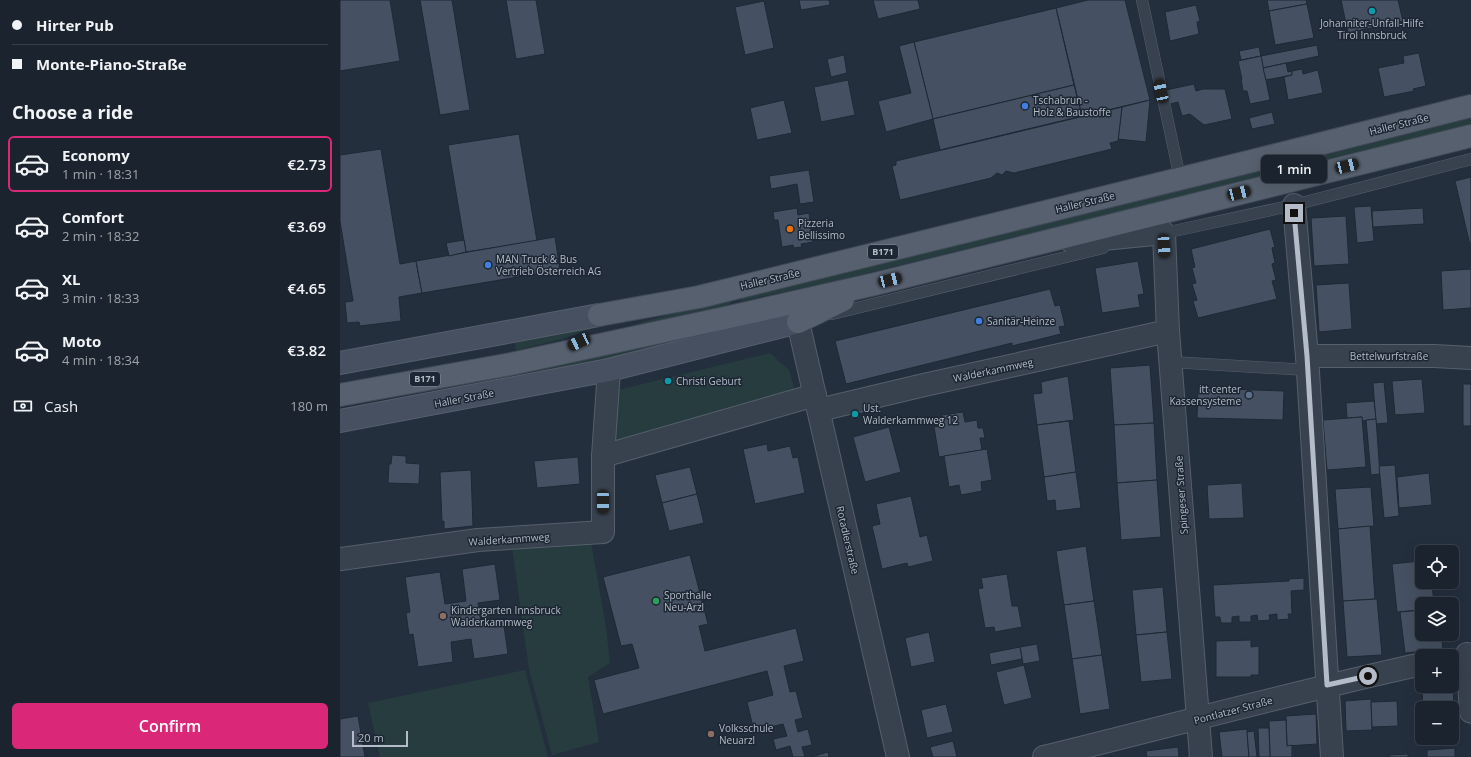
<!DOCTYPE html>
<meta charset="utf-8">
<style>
:root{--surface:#1b232e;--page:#282f3a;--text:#f1f3f6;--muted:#a0a4aa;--line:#39404a;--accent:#db2777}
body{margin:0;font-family:"Open Sans",sans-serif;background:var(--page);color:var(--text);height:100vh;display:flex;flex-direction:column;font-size:15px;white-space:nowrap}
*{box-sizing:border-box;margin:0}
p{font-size:13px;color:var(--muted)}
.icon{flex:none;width:22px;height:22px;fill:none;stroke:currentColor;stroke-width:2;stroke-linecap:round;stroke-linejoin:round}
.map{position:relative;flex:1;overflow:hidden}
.details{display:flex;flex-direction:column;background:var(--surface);width:340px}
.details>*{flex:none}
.hud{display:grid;align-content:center;height:88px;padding:0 12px;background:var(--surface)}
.buttons{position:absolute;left:1075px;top:545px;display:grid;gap:8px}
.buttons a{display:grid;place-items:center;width:44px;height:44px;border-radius:6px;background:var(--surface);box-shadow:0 4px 16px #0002,0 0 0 1px var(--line);font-size:20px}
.scale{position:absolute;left:12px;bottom:10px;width:56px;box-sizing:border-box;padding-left:4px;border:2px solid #b4bcc9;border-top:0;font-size:11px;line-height:14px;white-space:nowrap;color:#b4bcc9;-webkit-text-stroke:3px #1d2633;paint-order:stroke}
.end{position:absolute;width:18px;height:18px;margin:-9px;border:5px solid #b4bcc9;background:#111;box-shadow:0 0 0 2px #111}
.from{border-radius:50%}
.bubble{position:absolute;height:28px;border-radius:6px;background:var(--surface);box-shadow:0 4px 16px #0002,0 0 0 1px var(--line);font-size:13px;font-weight:600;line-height:28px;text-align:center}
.car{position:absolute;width:12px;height:24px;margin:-12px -6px;border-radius:5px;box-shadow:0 0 3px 1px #0007;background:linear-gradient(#222 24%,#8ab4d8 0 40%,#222 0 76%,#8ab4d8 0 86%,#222 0)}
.hud b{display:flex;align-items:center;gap:14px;height:38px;font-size:15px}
.hud b+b{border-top:1px solid var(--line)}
.hud i{width:10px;height:10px;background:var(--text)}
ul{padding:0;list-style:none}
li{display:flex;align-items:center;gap:12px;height:56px;margin:0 8px 6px;padding:0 4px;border:2px solid transparent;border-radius:6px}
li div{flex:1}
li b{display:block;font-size:15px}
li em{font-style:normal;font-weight:600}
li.active{border-color:var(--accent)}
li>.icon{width:36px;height:36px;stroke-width:1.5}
h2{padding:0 12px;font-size:18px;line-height:48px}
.pay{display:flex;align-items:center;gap:10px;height:44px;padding:0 12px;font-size:15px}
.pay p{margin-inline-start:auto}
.cta{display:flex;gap:8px;margin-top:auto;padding:8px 12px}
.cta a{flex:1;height:46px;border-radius:6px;background:var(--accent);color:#fff;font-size:16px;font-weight:600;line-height:46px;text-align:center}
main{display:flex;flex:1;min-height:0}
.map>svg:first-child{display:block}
</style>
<main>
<section class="details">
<div class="hud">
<b><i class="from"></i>Hirter Pub</b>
<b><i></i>Monte-Piano-Straße</b>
</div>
<h2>Choose a ride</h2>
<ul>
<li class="active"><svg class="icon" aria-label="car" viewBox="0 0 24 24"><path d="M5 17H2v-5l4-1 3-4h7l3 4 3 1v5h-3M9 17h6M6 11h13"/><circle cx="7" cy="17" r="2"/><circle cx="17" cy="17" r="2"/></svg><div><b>Economy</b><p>1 min · 18:31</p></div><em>€2.73</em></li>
<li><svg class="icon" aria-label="car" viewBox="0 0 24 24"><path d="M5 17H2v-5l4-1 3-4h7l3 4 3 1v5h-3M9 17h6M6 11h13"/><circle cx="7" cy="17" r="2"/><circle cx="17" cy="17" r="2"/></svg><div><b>Comfort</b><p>2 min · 18:32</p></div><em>€3.69</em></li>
<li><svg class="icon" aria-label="car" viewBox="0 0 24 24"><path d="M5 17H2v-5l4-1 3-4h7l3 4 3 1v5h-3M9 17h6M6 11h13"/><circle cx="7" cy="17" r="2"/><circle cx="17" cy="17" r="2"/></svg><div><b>XL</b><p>3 min · 18:33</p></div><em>€4.65</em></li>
<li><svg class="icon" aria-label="car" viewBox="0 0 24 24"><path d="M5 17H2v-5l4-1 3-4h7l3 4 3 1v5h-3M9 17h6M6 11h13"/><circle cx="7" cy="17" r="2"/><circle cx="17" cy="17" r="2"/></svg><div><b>Moto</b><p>4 min · 18:34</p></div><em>€3.82</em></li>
</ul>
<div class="pay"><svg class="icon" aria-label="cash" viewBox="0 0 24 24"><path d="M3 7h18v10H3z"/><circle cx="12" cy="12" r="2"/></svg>Cash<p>180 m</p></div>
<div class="cta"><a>Confirm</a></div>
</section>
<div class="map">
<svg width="1131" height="757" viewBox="0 0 1131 757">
<rect width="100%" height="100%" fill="#242f3e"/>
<g fill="#263c3f">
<polygon points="1131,117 1131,125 495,281 401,301 400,296"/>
<polygon points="390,298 391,304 303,327 274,332 303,322"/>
<polygon points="267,323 222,339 176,350 175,343 228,328"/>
<polygon points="396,327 269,359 199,374 198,370"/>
<polygon points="430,353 449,370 455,390 272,445 274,391"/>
<polygon points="251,542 266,627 270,663 248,677 259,742 212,755 189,669 172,547"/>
<polygon points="185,670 208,757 40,757 28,703"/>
</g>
<g fill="#455162" stroke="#1f2835">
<polygon points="0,0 50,0 60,61 0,71"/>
<polygon points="80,0 112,0 130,110 100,115"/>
<polygon points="166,0 196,0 205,54 176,59"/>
<polygon points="459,0 489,0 490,5 461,10"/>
<polygon points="533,0 578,0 580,9 538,19"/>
<polygon points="748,0 785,0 810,100 742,116 716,8"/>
<polygon points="927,0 966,0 967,4 929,11"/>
<polygon points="1001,0 1058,0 1063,21 1008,33"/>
<polygon points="424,1 434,48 405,55 395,7"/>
<polygon points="967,4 974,38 935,45 929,11"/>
<polygon points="856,5 860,21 857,22 859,34 830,41 825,12"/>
<polygon points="716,8 734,85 593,119 574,42"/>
<polygon points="574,42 593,119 546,132 538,101 571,93 559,46"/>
<polygon points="977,45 979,56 923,68 921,56"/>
<polygon points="919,47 921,56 901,60 899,51"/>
<polygon points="1079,53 1086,86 1073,89 1074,91 1044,97 1038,68 1064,63 1063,56"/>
<polygon points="504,55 507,73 491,77 487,59"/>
<polygon points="921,56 930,100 910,104 907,91 903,91 901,79 902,79 898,61"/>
<polygon points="946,63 948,72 952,71 952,75 926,80 923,68"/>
<polygon points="962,69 963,74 978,70 983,93 948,100 944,77 952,75 952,71"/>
<polygon points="508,80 515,115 481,122 474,87"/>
<polygon points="854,84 856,91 863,89 885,89 892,119 864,125 850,114 842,116 838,102 827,105 826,90"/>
<polygon points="734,85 742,116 600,150 593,119"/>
<polygon points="444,100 452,133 417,140 410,108"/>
<polygon points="810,100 806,142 778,139 782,107"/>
<polygon points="782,107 778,141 770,143 772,149 674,173 666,171 662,175 657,173 651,178 560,200 552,166 556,165 556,161"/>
<polygon points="932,112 935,124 912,129 909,118"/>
<polygon points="179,134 197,241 126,252 108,145"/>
<polygon points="41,149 60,264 76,261 82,293 59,297 61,321 20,326 19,322 7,323 5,302 13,301 0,221 0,155"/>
<polygon points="469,170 474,202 460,204 457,184 431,189 429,176"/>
<polygon points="1131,177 1131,245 1130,245 1115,181"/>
<polygon points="1031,206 1034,241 1017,243 1014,207"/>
<polygon points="457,208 458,215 469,213 473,242 461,244 462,247 454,248 453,245 442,247 438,220 434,220 433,212"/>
<polygon points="1083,208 1084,224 1033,227 1032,211"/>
<polygon points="1006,216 1009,264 974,266 971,218"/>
<polygon points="930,229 935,247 932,248 935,263 932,264 936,280 932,281 937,299 858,318 853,301 857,300 852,284 856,283 852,268 855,267 851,249"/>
<polygon points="215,237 220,270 82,293 76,261"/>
<polygon points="124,240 126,252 109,256 106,243"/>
<polygon points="798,261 804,294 798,295 800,307 762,313 755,268"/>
<polygon points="1131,269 1131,308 1103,310 1101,271"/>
<polygon points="1009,283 1012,329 979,332 976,285"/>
<polygon points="710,289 715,306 720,305 725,326 719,327 721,334 672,346 672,343 506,384 495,341"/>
<polygon points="810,365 814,423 774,425 770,368"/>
<polygon points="728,376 734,420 697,425 693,394 702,393 701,382"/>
<polygon points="1082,379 1085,413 1055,415 1052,381"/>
<polygon points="1044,382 1048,423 1036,424 1033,383"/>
<rect x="1123" y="384" width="8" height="42"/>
<polygon points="858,388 944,391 943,420 857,418"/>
<polygon points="1034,401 1036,419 1022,421 1022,417 1007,418 1006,403"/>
<polygon points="518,408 520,418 511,419 509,410"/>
<polygon points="623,412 625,422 637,420 638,428 643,428 645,438 640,438 642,450 599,457 594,427 604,425 602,415"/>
<polygon points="1022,417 1026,467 987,470 983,420"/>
<polygon points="1036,419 1040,474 1031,475 1026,420"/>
<polygon points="729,421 736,472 704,477 697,425"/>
<polygon points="814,423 817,480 777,483 774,425"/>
<polygon points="549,427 561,472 525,482 513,437"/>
<polygon points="427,444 428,451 450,446 453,458 458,457 465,493 415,504 403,449"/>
<polygon points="647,449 652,480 641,482 642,491 621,495 619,485 609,487 604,456"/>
<polygon points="52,455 66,456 66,463 80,464 79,484 48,483 49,464 51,464"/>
<polygon points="238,457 240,484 197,488 194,461"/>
<polygon points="1055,465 1059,516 1044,518 1039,466"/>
<polygon points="350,467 357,494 322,503 315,475"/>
<polygon points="131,470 133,526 104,529 104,521 102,522 100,472"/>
<polygon points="736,472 741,508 716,511 715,500 707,501 704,477"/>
<polygon points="1089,473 1092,505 1059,508 1057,477"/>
<polygon points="817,480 821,537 781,540 777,483"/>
<polygon points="902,483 904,518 869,519 867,485"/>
<polygon points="1031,487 1034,526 998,529 995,489"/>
<polygon points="357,494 364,523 329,531 322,503"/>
<polygon points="571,496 580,537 587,535 593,561 568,567 567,563 542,569 532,526 540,524 536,504"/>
<polygon points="1030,526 1035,599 1003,601 998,529"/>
<polygon points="746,546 754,601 724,605 716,551"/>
<polygon points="350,555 368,624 359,626 365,651 456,628 464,661 444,666 450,692 456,691 463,718 455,720 458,732 468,729 472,745 462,747 465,757 453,757 450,746 436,750 433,739 447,736 443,724 414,731 407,702 433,695 427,671 263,714 254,680 299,668 292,644 281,646 263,577"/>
<polygon points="1080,561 1082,582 1084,582 1084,585 1092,584 1094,604 1082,604 1082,610 1057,612 1052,564"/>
<polygon points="155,564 160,600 138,603 141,623 163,619 168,654 134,659 131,639 111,642 113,662 78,667 73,634 69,635 66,613 70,612 65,577 100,572 105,604 126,601 122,569"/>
<polygon points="667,574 672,606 678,606 682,627 655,632 654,627 645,628 638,589 643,588 641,578"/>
<polygon points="964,578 964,590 951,591 952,614 948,614 949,619 937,620 937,614 929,615 930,620 918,621 917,615 911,616 911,622 899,622 899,616 892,617 892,623 881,623 880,617 875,617 873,585 949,581 949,579"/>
<polygon points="823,587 827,632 796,635 792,590"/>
<polygon points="1037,599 1042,655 1007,657 1003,601"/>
<polygon points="754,601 762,655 732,659 724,605"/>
<polygon points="1082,610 1082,634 1101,634 1103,649 1065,653 1060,612"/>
<polygon points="589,632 595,662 571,667 565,638"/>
<polygon points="827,632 832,679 801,682 796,635"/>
<polygon points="911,640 911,647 919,646 919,675 911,675 911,677 876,677 876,641"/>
<polygon points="697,644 700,661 683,664 680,647"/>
<polygon points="680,647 682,659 651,665 649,653"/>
<polygon points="762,655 770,709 740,714 732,659"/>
<polygon points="684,665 692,698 664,705 656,672"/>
<polygon points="1113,688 1115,722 1112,722 1112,708 1083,708 1082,689"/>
<polygon points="1031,699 1032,730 1006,731 1005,701"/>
<polygon points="1057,701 1058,726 1032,727 1031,702"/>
<polygon points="606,704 613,732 587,738 581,710"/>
<polygon points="976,714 977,744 947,746 946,716"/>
<polygon points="18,716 25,757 0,757 0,719"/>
<polygon points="946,720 947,746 952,745 952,757 930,757 929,721"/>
<polygon points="918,728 929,728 930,757 919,757"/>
<polygon points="907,729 909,757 882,757 879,732"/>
<polygon points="914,731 917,757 909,757 907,732"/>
<polygon points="613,741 617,757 593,757 590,747"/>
<polygon points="838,747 839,757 807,757 806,751"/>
<polygon points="1115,748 1115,757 1087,757 1087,750"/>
<polygon points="488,752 489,757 471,757"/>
<polygon points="1068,754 1068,757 1050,757 1049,755"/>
</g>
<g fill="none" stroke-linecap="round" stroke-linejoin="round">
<defs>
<g id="lane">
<polyline points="802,0 840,178"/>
<polyline points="820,234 954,205 1131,159"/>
<polyline points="492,314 763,248"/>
<polyline points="831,362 968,370"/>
</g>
<g id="street">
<polyline points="954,205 967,356 992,757"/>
<polyline points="732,242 824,233 828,331 861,757"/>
<polyline points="458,322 558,757"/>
<polyline points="967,356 1094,356 1131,358"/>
<polyline points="479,410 584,385 828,331"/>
<polyline points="263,456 475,395"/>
<polyline points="0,559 138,540 263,532 263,456 269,370"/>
<polyline points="1127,654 1131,712"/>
<path d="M 704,757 C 830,726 955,692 1082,664"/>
</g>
<g id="secondary">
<polyline points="0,363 259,315"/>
<polyline points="0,421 269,370 458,322"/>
</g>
<g id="primary">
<polyline points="259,315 359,297 912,161 1131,106"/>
<polyline points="458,322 503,300"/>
<polyline points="0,395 171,364 385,318 535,284 1131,136"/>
</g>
</defs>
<use href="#lane" stroke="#565f6c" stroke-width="12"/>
<use href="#street" stroke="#565f6c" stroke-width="24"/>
<use href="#secondary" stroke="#565f6c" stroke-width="24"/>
<use href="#primary" stroke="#414a57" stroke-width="24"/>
<use href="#lane" stroke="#38414e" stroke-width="11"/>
<use href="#street" stroke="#38414e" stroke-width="22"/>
<use href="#secondary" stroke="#465061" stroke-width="22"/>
<use href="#primary" stroke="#56606e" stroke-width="22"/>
</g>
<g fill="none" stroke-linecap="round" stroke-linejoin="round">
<polyline stroke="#b4bcc9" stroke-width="5" points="954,213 967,356 987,685 1028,676"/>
</g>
<g fill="#0f9aa8" stroke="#1d2633" stroke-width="1.5">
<circle cx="1032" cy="11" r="4"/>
<circle cx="328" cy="381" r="4"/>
<circle cx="515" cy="414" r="4"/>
</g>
<g fill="#3f7fe0" stroke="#1d2633" stroke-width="1.5">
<circle cx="685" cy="106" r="4"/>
<circle cx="148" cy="265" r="4"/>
<circle cx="639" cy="321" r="4"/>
</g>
<circle fill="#e8710a" stroke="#1d2633" stroke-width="1.5" cx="450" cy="229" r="4"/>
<circle fill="#5c6f8a" stroke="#1d2633" stroke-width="1.5" cx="909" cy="395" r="4"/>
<circle fill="#2e9e5b" stroke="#1d2633" stroke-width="1.5" cx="316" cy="601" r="4"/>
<g fill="#8d6e63" stroke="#1d2633" stroke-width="1.5">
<circle cx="103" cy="616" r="4"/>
<circle cx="371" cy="734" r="4"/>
</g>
<g text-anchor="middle" stroke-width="3" stroke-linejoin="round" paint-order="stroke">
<g fill="#1d2633" stroke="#878f9c" stroke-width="1">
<rect x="528" y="245" width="30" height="14" rx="3"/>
<rect x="70" y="372" width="30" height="14" rx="3"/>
</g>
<g font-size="9" font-weight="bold" fill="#b4bcc9">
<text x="543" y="255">B171</text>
<text x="85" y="382">B171</text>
</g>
<g font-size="10" fill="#b4bcc9" stroke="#1d2633" text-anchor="start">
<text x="1032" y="27" text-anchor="middle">Johanniter-Unfall-Hilfe<tspan x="1032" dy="12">Tirol Innsbruck</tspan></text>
<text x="693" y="104">Tschabrun -<tspan x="693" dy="12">Holz &amp; Baustoffe</tspan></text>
<text x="458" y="227">Pizzeria<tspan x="458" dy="12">Bellissimo</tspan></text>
<text x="156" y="263">MAN Truck &amp; Bus<tspan x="156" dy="12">Vertrieb Österreich AG</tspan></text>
<text x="647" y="325">Sanitär-Heinze</text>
<text x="336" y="385">Christi Geburt</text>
<text x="901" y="393" text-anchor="end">itt center<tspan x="901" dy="12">Kassensysteme</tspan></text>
<text x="523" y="412">Ust.<tspan x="523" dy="12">Walderkammweg 12</tspan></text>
<text x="324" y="599">Sporthalle<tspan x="324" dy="12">Neu-Arzl</tspan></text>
<text x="111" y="614">Kindergarten Innsbruck<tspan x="111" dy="12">Walderkammweg</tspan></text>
<text x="379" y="732">Volksschule<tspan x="379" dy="12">Neuarzl</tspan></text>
</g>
<g font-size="10" fill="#b4bcc9" stroke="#1d2633">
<text transform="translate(1059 124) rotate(-14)" y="4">Haller Straße</text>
<text transform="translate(745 202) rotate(-14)" y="4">Haller Straße</text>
<text transform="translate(430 279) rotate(-13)" y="4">Haller Straße</text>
<text x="1049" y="360">Bettelwurfstraße</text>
<text transform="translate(653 370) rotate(-12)" y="4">Walderkammweg</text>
<text transform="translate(124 398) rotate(-11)" y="4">Haller Straße</text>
<text transform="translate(841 495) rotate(-94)" y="4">Spingeser Straße</text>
<text transform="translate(169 539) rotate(-4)" y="4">Walderkammweg</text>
<text transform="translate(508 540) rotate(77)" y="4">Rotadlerstraße</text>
<text transform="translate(893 710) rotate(-15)" y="4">Pontlatzer Straße</text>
</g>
</g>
</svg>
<div class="buttons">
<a><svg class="icon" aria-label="locate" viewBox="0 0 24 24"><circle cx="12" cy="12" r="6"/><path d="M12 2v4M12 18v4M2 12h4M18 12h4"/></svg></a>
<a><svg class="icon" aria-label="layers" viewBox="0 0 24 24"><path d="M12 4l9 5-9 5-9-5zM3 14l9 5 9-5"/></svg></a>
<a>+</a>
<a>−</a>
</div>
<div class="scale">20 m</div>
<i class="end from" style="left:1028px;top:676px"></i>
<i class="end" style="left:954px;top:213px"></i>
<div class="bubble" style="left:921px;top:155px;width:66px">1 min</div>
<i class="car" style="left:821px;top:91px;rotate:348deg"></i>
<i class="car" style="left:1007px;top:166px;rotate:76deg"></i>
<i class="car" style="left:899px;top:193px;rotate:76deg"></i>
<i class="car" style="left:824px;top:246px;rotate:177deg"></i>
<i class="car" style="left:550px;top:280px;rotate:76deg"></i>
<i class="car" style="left:239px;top:342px;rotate:245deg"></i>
<i class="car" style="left:263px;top:502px;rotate:180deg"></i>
</div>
</main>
